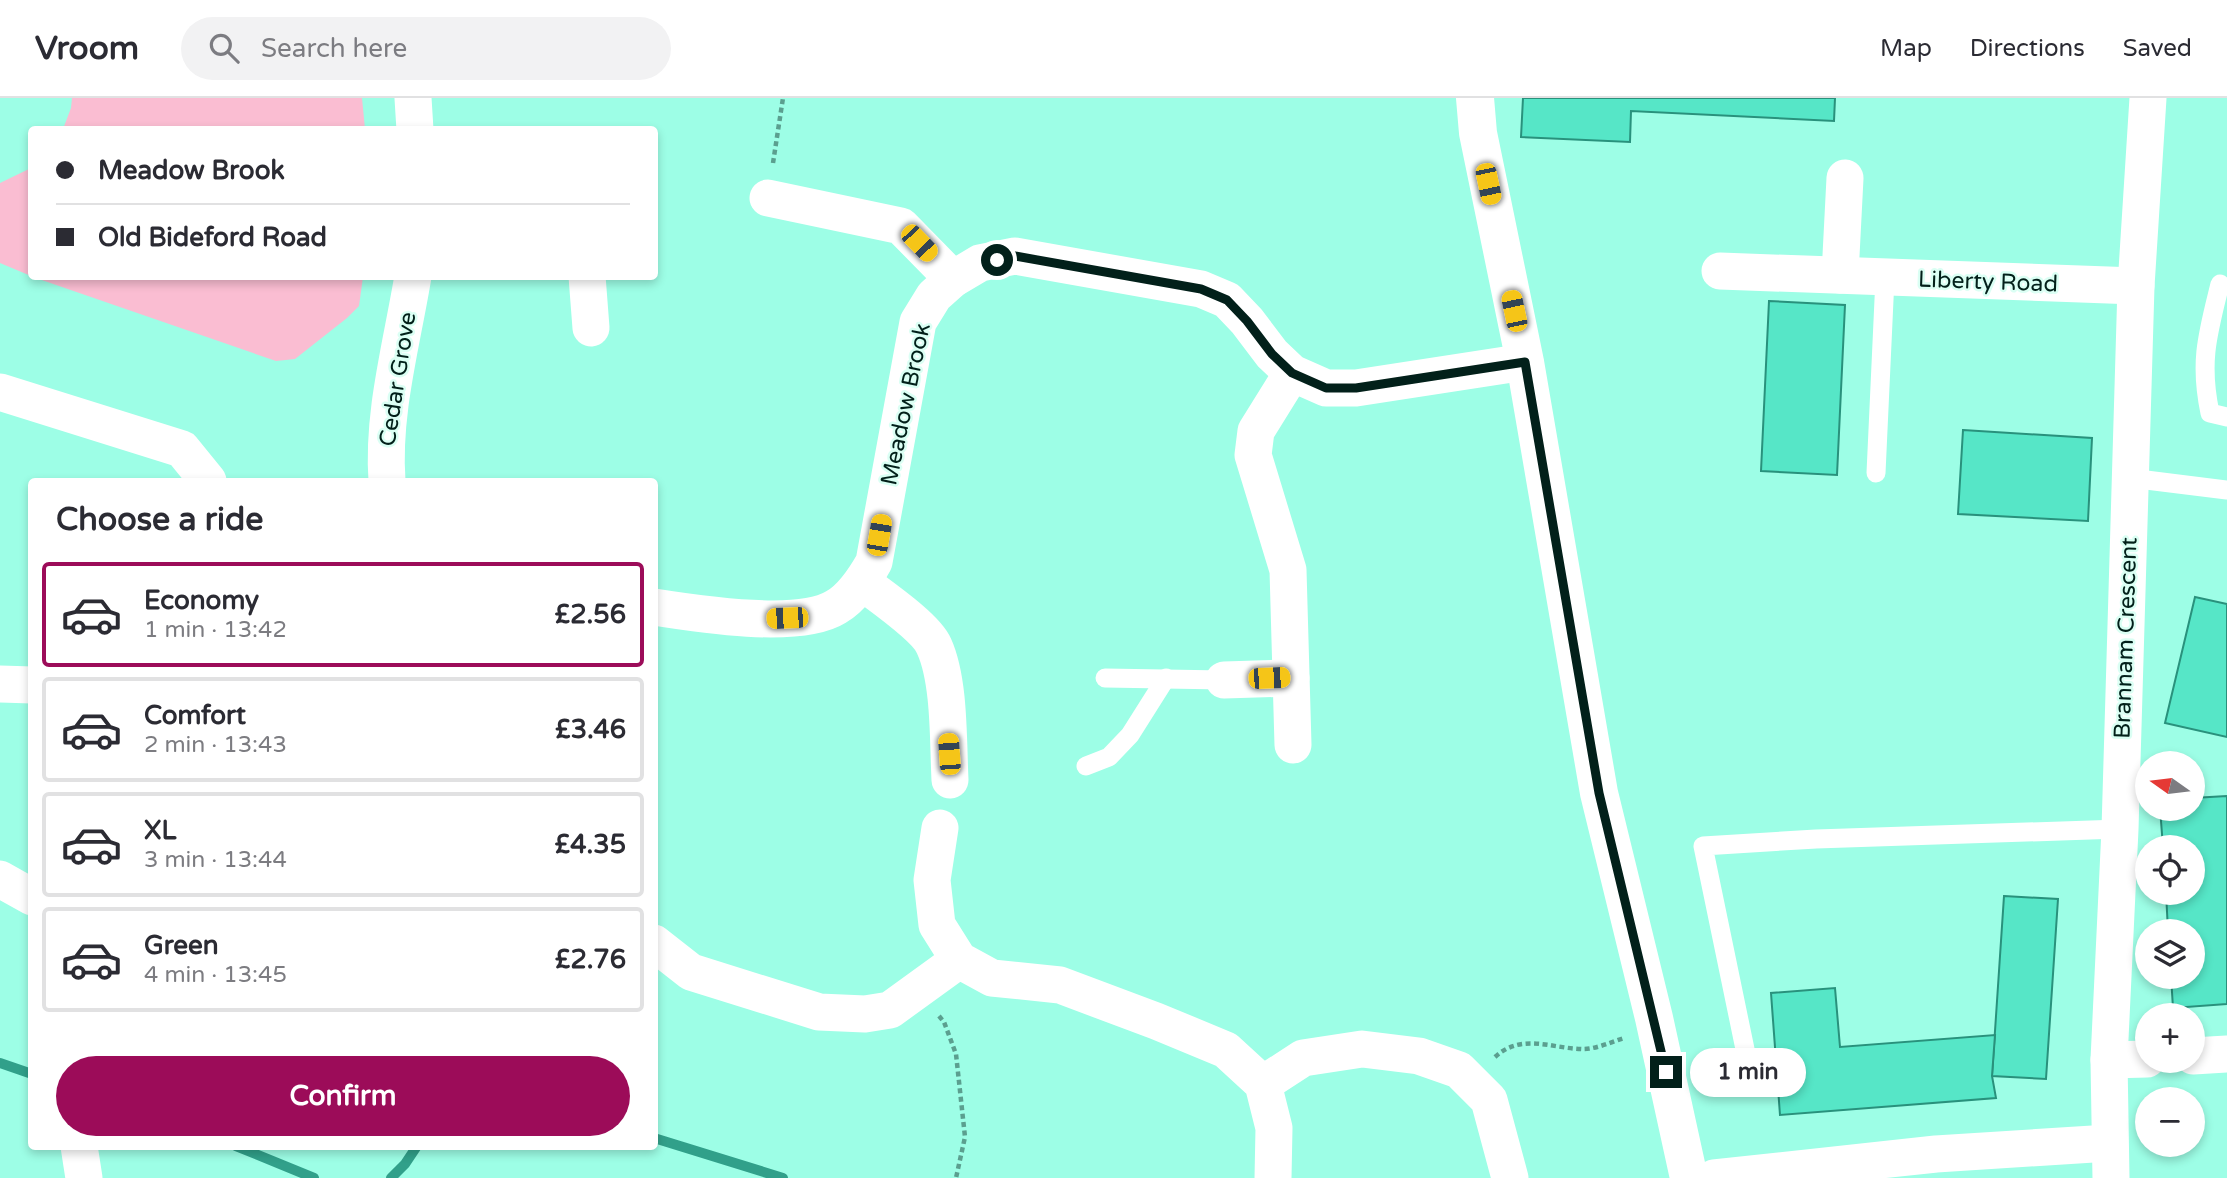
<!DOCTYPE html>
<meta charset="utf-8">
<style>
:root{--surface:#fff;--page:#f2f2f3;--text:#2b2b33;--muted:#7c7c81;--line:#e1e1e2;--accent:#9c0c59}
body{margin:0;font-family:"Varela Round",sans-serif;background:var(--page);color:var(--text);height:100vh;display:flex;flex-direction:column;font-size:26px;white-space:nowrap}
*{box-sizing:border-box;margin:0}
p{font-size:23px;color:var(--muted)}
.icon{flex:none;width:38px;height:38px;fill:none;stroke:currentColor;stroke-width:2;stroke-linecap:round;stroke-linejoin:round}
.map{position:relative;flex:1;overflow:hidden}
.sheet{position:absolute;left:28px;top:380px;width:630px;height:672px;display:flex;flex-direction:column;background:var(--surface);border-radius:7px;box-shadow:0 4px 10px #0003}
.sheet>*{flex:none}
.banner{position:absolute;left:28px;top:28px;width:630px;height:154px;border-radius:7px;box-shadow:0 4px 10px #0003;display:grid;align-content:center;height:154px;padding:0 28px;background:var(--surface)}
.needle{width:46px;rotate:284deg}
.tools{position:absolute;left:2135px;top:653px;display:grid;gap:14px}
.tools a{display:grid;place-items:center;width:70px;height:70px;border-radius:50%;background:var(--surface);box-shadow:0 4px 10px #0003;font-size:35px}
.end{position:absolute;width:32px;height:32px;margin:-16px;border:9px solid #02201a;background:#fff;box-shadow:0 0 0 4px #fff}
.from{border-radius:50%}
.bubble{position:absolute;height:49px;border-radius:24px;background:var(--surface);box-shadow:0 4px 10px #0003;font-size:23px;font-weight:700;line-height:49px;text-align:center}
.car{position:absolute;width:21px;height:42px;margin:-21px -10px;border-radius:9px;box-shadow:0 0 5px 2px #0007;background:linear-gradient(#f5c518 24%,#345 0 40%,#f5c518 0 76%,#345 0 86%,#f5c518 0)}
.banner b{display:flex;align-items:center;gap:24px;height:66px;font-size:26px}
.banner b+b{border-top:2px solid var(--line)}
.banner i{width:18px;height:18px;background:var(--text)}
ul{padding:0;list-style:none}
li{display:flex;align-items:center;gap:21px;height:105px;margin:0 14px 10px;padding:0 14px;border:4px solid var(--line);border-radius:7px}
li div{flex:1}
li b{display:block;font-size:26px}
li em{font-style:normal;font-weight:700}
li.current{border-color:var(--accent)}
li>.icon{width:63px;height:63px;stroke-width:1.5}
h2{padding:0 28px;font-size:32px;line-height:84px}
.cta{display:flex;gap:14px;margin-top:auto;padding:14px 28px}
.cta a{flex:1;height:80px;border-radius:42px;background:var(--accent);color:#fff;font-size:28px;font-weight:700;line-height:80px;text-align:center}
header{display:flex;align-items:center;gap:42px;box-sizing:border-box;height:98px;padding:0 35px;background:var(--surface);border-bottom:2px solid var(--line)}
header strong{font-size:33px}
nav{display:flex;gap:38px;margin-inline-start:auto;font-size:24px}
.search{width:490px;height:63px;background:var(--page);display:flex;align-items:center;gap:18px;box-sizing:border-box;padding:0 24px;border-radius:38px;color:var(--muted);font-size:26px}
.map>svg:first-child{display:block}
</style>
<header>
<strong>Vroom</strong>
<div class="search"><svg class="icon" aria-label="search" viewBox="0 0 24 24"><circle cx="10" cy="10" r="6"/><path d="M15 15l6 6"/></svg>Search here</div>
<nav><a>Map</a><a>Directions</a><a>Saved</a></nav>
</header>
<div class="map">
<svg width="2227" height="1080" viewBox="0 0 2227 1080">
<rect width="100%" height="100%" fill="#9dfee6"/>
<g fill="#fabdd2">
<polygon points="72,0 362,0 365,31 63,31 71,10"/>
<polygon points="31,70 31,178 0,165 0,85"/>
<polygon points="33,179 363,179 359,208 347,220 295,261 276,263"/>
</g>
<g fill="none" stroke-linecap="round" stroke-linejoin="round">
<g stroke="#31a08a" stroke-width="10">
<polyline points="0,965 32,976"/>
<polyline points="654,1040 783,1080"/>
<polyline points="236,1048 314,1080"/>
<polyline points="391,1080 405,1066 417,1048"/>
</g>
</g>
<g fill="#56e6c7" stroke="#29917c" stroke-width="2">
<polygon points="1523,0 1835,0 1834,23 1631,13 1630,44 1521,39"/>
<polygon points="1769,203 1845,207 1837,377 1761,373"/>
<polygon points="1963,332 2092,340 2088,423 1958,416"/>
<polygon points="2195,499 2227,506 2227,639 2165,625"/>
<polygon points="2227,698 2227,906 2173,910 2171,878 2193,878 2193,833 2168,833 2166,794 2193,794 2193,749 2163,749 2160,710 2193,710 2193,700"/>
<polygon points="2004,798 2058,801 2046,981 1992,978"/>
<polygon points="1835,890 1840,949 1995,937 1992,978 1996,1000 1780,1017 1771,895"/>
</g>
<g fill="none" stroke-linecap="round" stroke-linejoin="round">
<g stroke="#5b9f8f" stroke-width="4.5" stroke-dasharray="5 3.5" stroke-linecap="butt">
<polyline points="773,65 783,0"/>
<polyline points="939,918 944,924 956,956 965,1039 956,1080"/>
<path d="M 1495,959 C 1521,935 1550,950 1581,951 C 1594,952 1611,944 1624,940"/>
</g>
<g stroke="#fff" stroke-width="19">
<path d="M 2220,186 C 2208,235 2199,263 2210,315 L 2227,319"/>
<polyline points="1876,375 1885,180"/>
<polyline points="2130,380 2227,392"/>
<polyline points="1105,580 1224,582"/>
<polyline points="1086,668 1109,659 1130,637 1166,580"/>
<polyline points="1746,956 1703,748 1816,741 2120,731"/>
</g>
<g stroke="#fff" stroke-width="37">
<polyline points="413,0 415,32"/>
<polyline points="768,100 901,128 953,181"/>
<polyline points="1720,173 2136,188"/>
<polyline points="1840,177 1845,80"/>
<polyline points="587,178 591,230"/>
<polyline points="1292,275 1256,333 1253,357 1288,472 1293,647"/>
<polyline points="0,294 182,351 208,383"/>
<path d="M 387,383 C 382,315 402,245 413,178"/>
<path d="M 862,484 C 880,498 926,529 934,548 C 950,583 948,643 950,682"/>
<path d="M 654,509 C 698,516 799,532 836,509 C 853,499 865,480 874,464 L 918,224 L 934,198 L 953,181 L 980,165 L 1015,158 L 1201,191 L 1227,202 L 1247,223 L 1272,256 L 1292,275 L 1326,290 L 1356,290 L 1525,264"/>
<polyline points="1224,582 1291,580"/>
<polyline points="0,586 32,587"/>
<polyline points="940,730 932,782 937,827 959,862 992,880 1060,887 1156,923 1226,952 1263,986 1274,1030 1273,1080"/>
<polyline points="0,781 32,799"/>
<polyline points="654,845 691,874 819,914 865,916 890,912 959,862"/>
<polyline points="2193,958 2227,956"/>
<polyline points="2109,962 2147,961"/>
<polyline points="1263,986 1303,960 1362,951 1419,958 1459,972 1489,1002 1510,1080"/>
<polyline points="79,1048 84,1080"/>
<polyline points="1714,1080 1936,1056 2109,1045"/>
<polyline points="2111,1080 2109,962 2120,731 2136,188 2148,0"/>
</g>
<polyline stroke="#fff" stroke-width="38" points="1475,0 1478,35 1525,264 1599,695 1654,920 1689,1080"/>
</g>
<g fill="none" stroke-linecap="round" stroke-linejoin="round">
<polyline stroke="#02201a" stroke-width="9" points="997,162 1015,158 1201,191 1227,202 1247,223 1272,256 1292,275 1326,290 1356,290 1525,264 1599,695 1666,974"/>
</g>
<g text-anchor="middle" stroke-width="5" stroke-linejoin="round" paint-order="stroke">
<g font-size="23" fill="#02201a" stroke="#dbfff4">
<text transform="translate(1988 183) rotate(2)" y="8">Liberty Road</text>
<text transform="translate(397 281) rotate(-81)" y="8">Cedar Grove</text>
<text transform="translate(905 306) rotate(-78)" y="8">Meadow Brook</text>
<text transform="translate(2125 540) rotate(-88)" y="8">Brannam Crescent</text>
</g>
</g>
</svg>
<div class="tools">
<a><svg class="needle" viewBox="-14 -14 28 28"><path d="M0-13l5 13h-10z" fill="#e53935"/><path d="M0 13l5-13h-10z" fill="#7c7c81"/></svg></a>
<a><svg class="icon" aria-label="locate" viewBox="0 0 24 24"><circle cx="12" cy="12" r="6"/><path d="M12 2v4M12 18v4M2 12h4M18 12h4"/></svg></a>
<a><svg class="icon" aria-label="layers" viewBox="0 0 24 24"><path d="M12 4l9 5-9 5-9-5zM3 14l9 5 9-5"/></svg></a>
<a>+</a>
<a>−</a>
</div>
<i class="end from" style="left:997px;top:162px"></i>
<i class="end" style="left:1666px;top:974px"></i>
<div class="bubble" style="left:1690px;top:950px;width:116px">1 min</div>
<i class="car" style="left:1488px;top:86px;rotate:168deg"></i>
<i class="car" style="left:919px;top:145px;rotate:136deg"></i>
<i class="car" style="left:1514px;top:213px;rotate:348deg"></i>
<i class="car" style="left:879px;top:437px;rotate:10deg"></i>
<i class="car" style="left:787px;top:520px;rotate:268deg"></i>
<i class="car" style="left:1269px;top:580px;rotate:88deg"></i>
<i class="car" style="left:949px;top:656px;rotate:356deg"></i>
<div class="banner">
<b><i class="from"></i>Meadow Brook</b>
<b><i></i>Old Bideford Road</b>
</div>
<section class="sheet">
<h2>Choose a ride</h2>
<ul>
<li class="current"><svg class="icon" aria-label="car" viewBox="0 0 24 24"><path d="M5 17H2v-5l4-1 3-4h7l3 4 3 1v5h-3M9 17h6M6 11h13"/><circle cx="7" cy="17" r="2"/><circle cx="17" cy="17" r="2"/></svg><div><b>Economy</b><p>1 min · 13:42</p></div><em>£2.56</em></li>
<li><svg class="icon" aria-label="car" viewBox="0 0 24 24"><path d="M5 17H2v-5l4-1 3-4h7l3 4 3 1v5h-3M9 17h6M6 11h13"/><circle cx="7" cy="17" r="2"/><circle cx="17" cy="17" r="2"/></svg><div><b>Comfort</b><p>2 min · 13:43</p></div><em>£3.46</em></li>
<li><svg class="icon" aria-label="car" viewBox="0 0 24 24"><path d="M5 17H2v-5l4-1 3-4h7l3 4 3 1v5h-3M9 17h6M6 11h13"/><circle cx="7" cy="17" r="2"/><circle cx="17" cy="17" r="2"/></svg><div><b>XL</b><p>3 min · 13:44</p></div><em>£4.35</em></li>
<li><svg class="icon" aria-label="car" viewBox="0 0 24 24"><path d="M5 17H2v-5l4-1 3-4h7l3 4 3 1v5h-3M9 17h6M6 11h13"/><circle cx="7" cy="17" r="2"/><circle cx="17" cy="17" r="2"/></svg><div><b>Green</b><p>4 min · 13:45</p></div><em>£2.76</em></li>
</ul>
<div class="cta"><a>Confirm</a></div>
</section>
</div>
